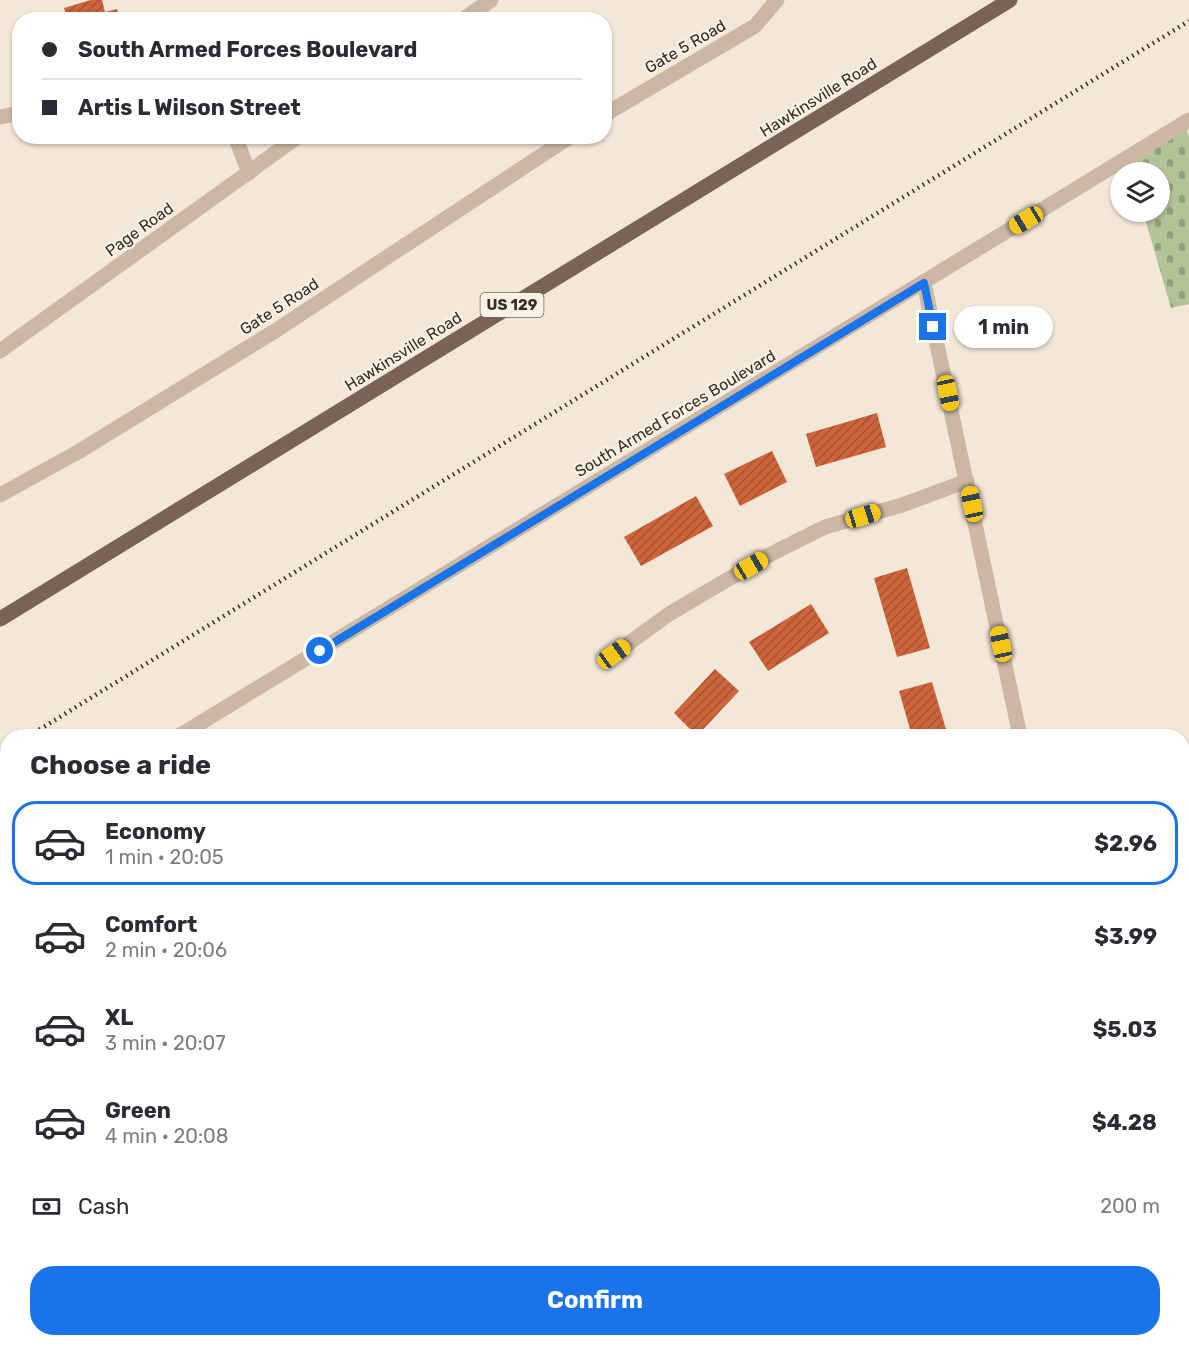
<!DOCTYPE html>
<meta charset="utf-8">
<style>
:root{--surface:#fff;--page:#f2f2f3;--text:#2b2b33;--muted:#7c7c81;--line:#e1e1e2;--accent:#1a73e8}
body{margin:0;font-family:Rubik,sans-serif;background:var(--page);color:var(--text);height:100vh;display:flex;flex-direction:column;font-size:22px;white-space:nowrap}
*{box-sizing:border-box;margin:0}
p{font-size:20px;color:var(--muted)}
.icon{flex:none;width:33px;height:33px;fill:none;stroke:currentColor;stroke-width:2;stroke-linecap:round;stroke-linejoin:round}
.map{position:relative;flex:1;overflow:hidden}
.side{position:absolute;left:0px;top:729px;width:1190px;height:618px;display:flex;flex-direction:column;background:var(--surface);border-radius:24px 24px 0 0;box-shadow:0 2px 4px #0004}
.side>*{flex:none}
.hud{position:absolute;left:12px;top:12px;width:600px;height:132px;border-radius:24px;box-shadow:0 2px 4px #0004;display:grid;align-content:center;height:132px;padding:0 30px;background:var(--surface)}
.buttons{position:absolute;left:1110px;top:162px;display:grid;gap:12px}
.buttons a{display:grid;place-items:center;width:60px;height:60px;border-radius:50%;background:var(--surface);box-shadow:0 2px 4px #0004;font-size:30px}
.end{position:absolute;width:27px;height:27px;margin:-14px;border:8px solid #1a73e8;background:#fff;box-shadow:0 0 0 3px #fff}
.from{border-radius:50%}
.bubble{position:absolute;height:42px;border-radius:21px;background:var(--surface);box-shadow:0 2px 4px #0004;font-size:20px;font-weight:700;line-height:42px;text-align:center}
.car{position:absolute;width:18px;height:36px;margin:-18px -9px;border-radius:8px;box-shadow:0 0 4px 2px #0007;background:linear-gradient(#f5c518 24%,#345 0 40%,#f5c518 0 76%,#345 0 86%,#f5c518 0)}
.hud b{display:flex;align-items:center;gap:21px;height:57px;font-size:22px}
.hud b+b{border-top:2px solid var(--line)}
.hud i{width:15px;height:15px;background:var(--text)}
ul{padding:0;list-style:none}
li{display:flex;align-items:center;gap:18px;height:84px;margin:0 12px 9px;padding:0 18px;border:3px solid transparent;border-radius:24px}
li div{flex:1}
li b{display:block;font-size:22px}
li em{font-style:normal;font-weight:700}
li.active{border-color:var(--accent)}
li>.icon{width:54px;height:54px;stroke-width:1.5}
h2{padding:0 30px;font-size:27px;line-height:72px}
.pay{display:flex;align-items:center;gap:15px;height:66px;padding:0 30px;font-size:22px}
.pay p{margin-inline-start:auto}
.primary-button{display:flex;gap:12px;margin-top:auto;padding:12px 30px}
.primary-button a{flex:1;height:69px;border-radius:24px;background:var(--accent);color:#fff;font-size:24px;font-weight:700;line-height:69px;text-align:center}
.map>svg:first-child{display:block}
</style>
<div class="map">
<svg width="1189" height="1347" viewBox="0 0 1189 1347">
<defs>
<pattern id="cemetery-stones" width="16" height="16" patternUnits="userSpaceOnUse" patternTransform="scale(1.5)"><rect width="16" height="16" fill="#b3c398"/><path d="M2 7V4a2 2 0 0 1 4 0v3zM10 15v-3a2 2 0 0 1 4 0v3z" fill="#929f7c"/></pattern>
<pattern id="building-hatch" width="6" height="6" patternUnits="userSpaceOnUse" patternTransform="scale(1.5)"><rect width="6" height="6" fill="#cd643c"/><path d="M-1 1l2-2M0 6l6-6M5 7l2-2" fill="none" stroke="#a75332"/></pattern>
</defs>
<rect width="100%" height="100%" fill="#f3e7d8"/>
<polygon fill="url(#cemetery-stones)" points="1185,123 1189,137 1189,304 1171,308 1143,212 1160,212 1160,172 1132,172 1128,158"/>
<g fill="url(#building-hatch)">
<polygon points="91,0 102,0 105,12 117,9 120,20 68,20 64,8"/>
<polygon points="877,413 886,447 816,467 806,434"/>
<polygon points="772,451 787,482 740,506 724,474"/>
<polygon points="696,496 713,526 641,566 624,537"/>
<polygon points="907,568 930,648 897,657 874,578"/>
<polygon points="811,604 829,633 768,671 749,642"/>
<polygon points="715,669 739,691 697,736 674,713"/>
<polygon points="932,682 947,733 935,736 912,736 899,691"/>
<polygon points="8,1121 8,1156 0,1158 0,1123"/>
<polygon points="8,1281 8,1316 7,1316 0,1292 0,1283"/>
</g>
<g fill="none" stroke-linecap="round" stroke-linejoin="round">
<g stroke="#cbb7a4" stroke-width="15">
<polyline points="462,20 491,0"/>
<polyline points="604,115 755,26 777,0"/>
<polyline points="0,117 20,113"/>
<polyline points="235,136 249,173"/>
<polyline points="924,283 1020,736"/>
<polyline points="0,351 299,136"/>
<polyline points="0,495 78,452 275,331 571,136"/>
<polyline points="614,654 669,614 771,554 825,527 902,505 967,481"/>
<polyline points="179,736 1189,120"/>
<polyline points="1182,810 1189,809"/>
<polyline points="0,845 8,841"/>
<polyline points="1182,1084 1189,1082"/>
<polyline points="0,1213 8,1211"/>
<polyline points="1182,1269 1189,1268"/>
<polyline points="843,1347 875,1340"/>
</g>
<polyline stroke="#796356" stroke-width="15" points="0,619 1010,0"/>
<g stroke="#362c26" stroke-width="4.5" stroke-dasharray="1.5 4.5" stroke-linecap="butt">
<polyline points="29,736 1189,21"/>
<polyline points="0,754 8,750"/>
</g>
</g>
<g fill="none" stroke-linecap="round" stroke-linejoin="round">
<polyline stroke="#1a73e8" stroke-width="8" points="320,651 924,283 933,327"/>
</g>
<g text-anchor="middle" stroke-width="4.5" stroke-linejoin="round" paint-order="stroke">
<rect fill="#faf1e5" stroke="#71675f" stroke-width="1.5" x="480.5" y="293" width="63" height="24" rx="4.5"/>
<g font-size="15" font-weight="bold" fill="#362c26">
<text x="512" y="310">US 129</text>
</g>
<g font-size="16" fill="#362c26" stroke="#faf1e5">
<text transform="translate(685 46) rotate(-30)" y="6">Gate 5 Road</text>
<text transform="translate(818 97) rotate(-32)" y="6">Hawkinsville Road</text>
<text transform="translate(139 229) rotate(-36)" y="6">Page Road</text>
<text transform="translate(279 306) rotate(-33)" y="6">Gate 5 Road</text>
<text transform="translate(403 351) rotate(-32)" y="6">Hawkinsville Road</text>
<text transform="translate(675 413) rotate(-31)" y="6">South Armed Forces Boulevard</text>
</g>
</g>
</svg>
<div class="buttons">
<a><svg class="icon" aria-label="layers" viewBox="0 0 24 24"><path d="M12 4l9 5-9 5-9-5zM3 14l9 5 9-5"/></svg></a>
</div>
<i class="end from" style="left:320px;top:651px"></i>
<i class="end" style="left:933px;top:327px"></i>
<div class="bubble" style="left:954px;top:306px;width:99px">1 min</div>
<i class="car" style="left:1026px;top:220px;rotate:239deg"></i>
<i class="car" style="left:948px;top:393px;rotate:168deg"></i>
<i class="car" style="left:972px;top:504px;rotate:348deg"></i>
<i class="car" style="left:863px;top:516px;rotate:73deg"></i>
<i class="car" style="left:751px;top:566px;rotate:60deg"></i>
<i class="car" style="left:1001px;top:644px;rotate:348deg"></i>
<i class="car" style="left:614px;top:654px;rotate:54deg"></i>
<div class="hud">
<b><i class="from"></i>South Armed Forces Boulevard</b>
<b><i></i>Artis L Wilson Street</b>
</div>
<section class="side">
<h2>Choose a ride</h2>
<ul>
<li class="active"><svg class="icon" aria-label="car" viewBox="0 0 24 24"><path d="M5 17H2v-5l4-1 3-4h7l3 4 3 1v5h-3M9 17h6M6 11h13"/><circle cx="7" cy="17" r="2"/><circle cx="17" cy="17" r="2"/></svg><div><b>Economy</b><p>1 min · 20:05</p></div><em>$2.96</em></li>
<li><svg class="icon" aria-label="car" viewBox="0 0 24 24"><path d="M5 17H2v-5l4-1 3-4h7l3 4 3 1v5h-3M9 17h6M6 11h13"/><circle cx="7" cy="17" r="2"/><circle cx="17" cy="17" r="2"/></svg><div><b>Comfort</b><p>2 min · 20:06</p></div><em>$3.99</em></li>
<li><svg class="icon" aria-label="car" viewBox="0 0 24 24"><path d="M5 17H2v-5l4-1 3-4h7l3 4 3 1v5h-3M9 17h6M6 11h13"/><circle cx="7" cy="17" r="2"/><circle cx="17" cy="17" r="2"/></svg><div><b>XL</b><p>3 min · 20:07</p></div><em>$5.03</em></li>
<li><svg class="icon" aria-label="car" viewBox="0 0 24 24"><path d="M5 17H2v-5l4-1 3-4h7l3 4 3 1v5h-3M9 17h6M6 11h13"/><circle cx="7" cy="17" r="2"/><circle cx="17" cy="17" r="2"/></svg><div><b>Green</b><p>4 min · 20:08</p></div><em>$4.28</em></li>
</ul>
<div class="pay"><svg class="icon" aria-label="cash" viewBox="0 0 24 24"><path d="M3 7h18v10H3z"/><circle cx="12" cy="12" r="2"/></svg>Cash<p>200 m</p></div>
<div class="primary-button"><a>Confirm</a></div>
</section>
</div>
